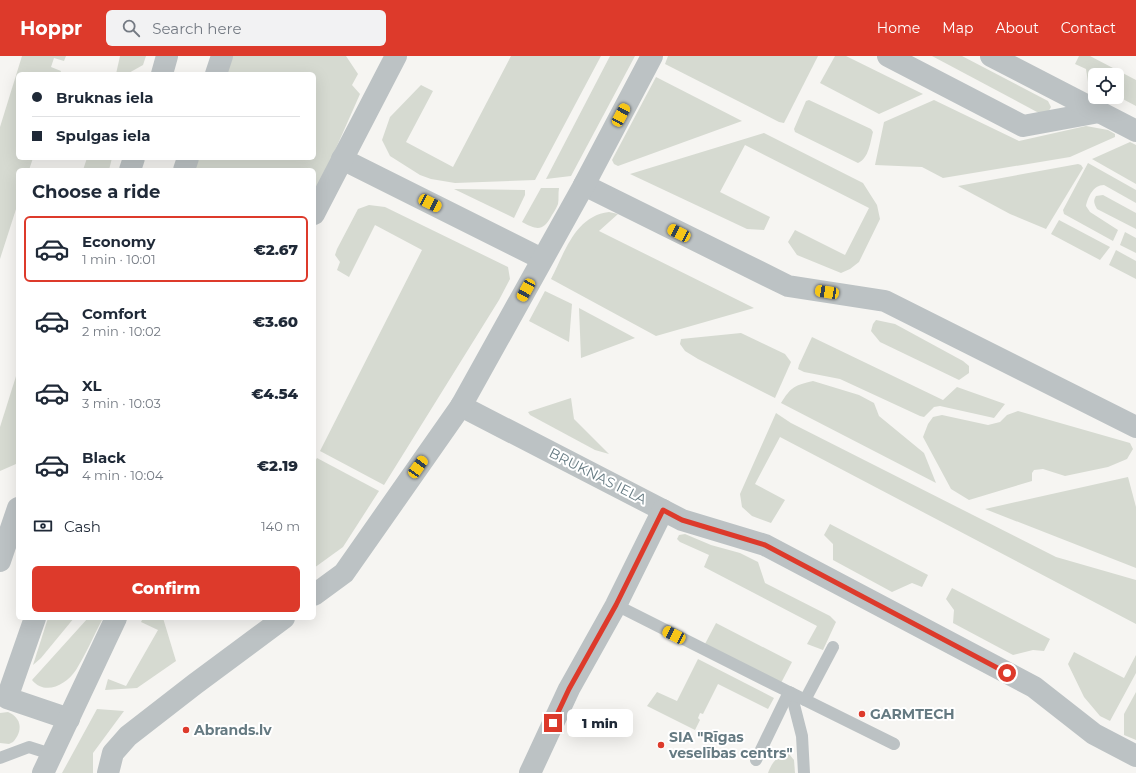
<!DOCTYPE html>
<meta charset="utf-8">
<style>
:root{--surface:#fff;--page:#f2f2f3;--text:#1f2937;--muted:#747a83;--line:#e0e1e3;--accent:#dd3a2b}
body{margin:0;font-family:Montserrat,sans-serif;background:var(--page);color:var(--text);height:100vh;display:flex;flex-direction:column;font-size:15px;white-space:nowrap}
*{box-sizing:border-box;margin:0}
p{font-size:13px;color:var(--muted)}
.icon{flex:none;width:22px;height:22px;fill:none;stroke:currentColor;stroke-width:2;stroke-linecap:round;stroke-linejoin:round}
.map{position:relative;flex:1;overflow:hidden}
.side{position:absolute;left:16px;top:112px;width:300px;height:452px;display:flex;flex-direction:column;background:var(--surface);border-radius:6px;box-shadow:0 4px 16px #0002}
.side>*{flex:none}
.banner{position:absolute;left:16px;top:16px;width:300px;height:88px;border-radius:6px;box-shadow:0 4px 16px #0002;display:grid;align-content:center;height:88px;padding:0 16px;background:var(--surface)}
.controls{position:absolute;left:1088px;top:12px;display:grid;gap:8px}
.controls a{display:grid;place-items:center;width:36px;height:36px;border-radius:6px;background:var(--surface);box-shadow:0 4px 16px #0002;font-size:20px}
.end{position:absolute;width:18px;height:18px;margin:-9px;border:5px solid #dd3a2b;background:#fff;box-shadow:0 0 0 2px #fff}
.from{border-radius:50%}
.bubble{position:absolute;height:28px;border-radius:6px;background:var(--surface);box-shadow:0 4px 16px #0002;font-size:13px;font-weight:800;line-height:28px;text-align:center}
.car{position:absolute;width:12px;height:24px;margin:-12px -6px;border-radius:5px;box-shadow:0 0 3px 1px #0007;background:linear-gradient(#f5c518 24%,#345 0 40%,#f5c518 0 76%,#345 0 86%,#f5c518 0)}
.banner b{display:flex;align-items:center;gap:14px;height:38px;font-size:15px}
.banner b+b{border-top:1px solid var(--line)}
.banner i{width:10px;height:10px;background:var(--text)}
ul{padding:0;list-style:none}
li{display:flex;align-items:center;gap:12px;height:66px;margin:0 8px 6px;padding:0 8px;border:2px solid transparent;border-radius:6px}
li div{flex:1}
li b{display:block;font-size:15px}
li em{font-style:normal;font-weight:800}
li.selected{border-color:var(--accent)}
li>.icon{width:36px;height:36px;stroke-width:1.5}
h2{padding:0 16px;font-size:18px;line-height:48px}
.pay{display:flex;align-items:center;gap:10px;height:44px;padding:0 16px;font-size:15px}
.pay p{margin-inline-start:auto}
.action{display:flex;gap:8px;margin-top:auto;padding:8px 16px}
.action a{flex:1;height:46px;border-radius:6px;background:var(--accent);color:#fff;font-size:16px;font-weight:800;line-height:46px;text-align:center}
header{display:flex;align-items:center;gap:24px;box-sizing:border-box;height:56px;padding:0 20px;background:var(--accent);color:#fff}
header strong{font-size:19px}
nav{display:flex;gap:22px;margin-inline-start:auto;font-size:14px}
.search{width:280px;height:36px;background:var(--page);display:flex;align-items:center;gap:10px;box-sizing:border-box;padding:0 14px;border-radius:6px;color:var(--muted);font-size:15px}
.map>svg:first-child{display:block}
</style>
<header>
<strong>Hoppr</strong>
<div class="search"><svg class="icon" aria-label="search" viewBox="0 0 24 24"><circle cx="10" cy="10" r="6"/><path d="M15 15l6 6"/></svg>Search here</div>
<nav><a>Home</a><a>Map</a><a>About</a><a>Contact</a></nav>
</header>
<div class="map">
<svg width="1136" height="717" viewBox="0 0 1136 717">
<rect width="100%" height="100%" fill="#f6f5f2"/>
<g fill="#d6dad1">
<polygon points="22,0 66,0 64,5 54,2 51,11 61,15 60,18 18,18 18,102 33,102 29,114 18,114 18,147 0,203 0,71"/>
<polygon points="120,0 146,0 143,9 127,18 116,18"/>
<polygon points="231,0 346,0 358,18 352,29 360,38 314,142 314,114 195,114 198,102 314,102 314,18 225,18"/>
<polygon points="511,0 601,0 535,124 455,127 431,123 420,119 390,100 382,84 390,61 421,29 433,35 406,86 453,111"/>
<polygon points="610,0 635,0 571,120 546,123"/>
<polygon points="668,0 818,0 784,67 779,66 665,8"/>
<polygon points="835,0 846,0 923,38 879,58 820,27"/>
<polygon points="932,0 962,0 1048,45 1051,51 1047,58 1037,56"/>
<polygon points="1079,0 1090,0 1136,24 1136,50 1117,40 1117,19 1095,19 1095,29 1088,26 1086,13 1075,8"/>
<polygon points="656,21 742,65 618,110 614,108 612,104"/>
<path d="M 809,44 L 871,73 L 873,76 C 870,87 869,102 858,107 L 795,76 L 794,73 L 806,45 Z"/>
<polygon points="934,44 1019,85 1086,70 1108,74 1115,78 1115,81 1070,101 943,122 922,111 875,109 884,66"/>
<polygon points="764,77 863,127 877,149 880,163 859,206 850,213 841,217 797,199 788,186 795,174 845,199 869,152 745,89 720,136 770,161 764,174 747,173 630,118"/>
<polygon points="1130,86 1136,89 1136,128 1092,103"/>
<polygon points="87,102 112,102 109,114 83,114"/>
<path d="M 1088,107 L 1136,134 L 1136,147 L 1104,129 C 1093,129 1088,141 1086,150 L 1090,156 L 1118,174 L 1113,185 L 1064,158 L 1063,154 Z"/>
<polygon points="1078,108 1081,109 1083,112 1046,173 1010,158 958,130"/>
<path d="M 541,132 L 559,132 C 558,138 559,143 558,148 C 557,151 554,156 552,159 C 543,176 537,174 522,166 Z"/>
<polygon points="454,133 525,134 525,139 514,162"/>
<path d="M 1103,139 L 1136,157 L 1136,173 L 1097,153 C 1094,147 1093,145 1096,140 Z"/>
<polygon points="369,149 385,151 508,211 510,223 499,244 384,429 320,395 422,194 375,169 349,221 337,214 340,206 335,199 337,193 358,153"/>
<path d="M 609,156 L 618,158 L 599,175 L 754,252 L 656,280 L 551,223 C 565,196 575,160 609,156 Z"/>
<polygon points="1059,164 1110,191 1100,204 1051,178"/>
<polygon points="1125,176 1136,182 1136,197 1120,189"/>
<polygon points="1116,194 1136,205 1136,223 1109,209"/>
<polygon points="545,235 572,248 569,286 529,265"/>
<polygon points="579,252 635,282 581,302"/>
<polygon points="876,264 895,268 963,305 969,310 969,317 959,324 880,286 871,275 873,268"/>
<polygon points="741,277 785,298 791,306 775,342 698,303 685,295 680,288 681,283"/>
<polygon points="812,281 943,344 957,331 1005,348 994,362 940,350 934,351 924,361 920,360 840,323 804,316 798,313 799,309"/>
<polygon points="17,317 18,403 16,408 0,415 0,371"/>
<path d="M 813,325 L 859,339 L 874,347 L 879,360 L 924,397 L 936,427 L 781,347 C 791,331 795,329 813,325 Z"/>
<polygon points="571,342 574,363 609,398 595,394 530,359 528,356"/>
<polygon points="1018,355 1130,387 1133,393 1127,403 1108,411 1065,420 1043,413 1034,414 1032,417 1032,425 969,444 951,433 923,381 928,368 933,361 942,359 988,369 1000,366 1007,359"/>
<polygon points="776,357 791,367 1056,501 1136,524 1136,568 780,381 755,428 785,444 771,467 752,460 742,451 740,438"/>
<polygon points="317,402 379,435 343,491 314,512 314,407"/>
<polygon points="1128,421 1136,451 1136,512 985,453"/>
<polygon points="830,468 928,519 922,531 912,527 892,536 833,504 833,488 824,479"/>
<polygon points="685,478 711,489 740,497 758,506 765,527 830,560 836,566 823,594 807,588 817,570 704,511 709,499 680,486 677,483 679,479"/>
<polygon points="952,532 1050,583 1044,595 1033,594 1013,599 953,567 954,554 946,543"/>
<polygon points="48,562 74,562 41,602 33,609"/>
<path d="M 88,562 L 103,562 C 94,579 86,598 76,614 C 66,629 45,640 32,624 Z"/>
<polygon points="143,562 163,562 176,605 137,632 105,634 108,623 126,630 158,574 141,566"/>
<polygon points="716,567 792,606 781,627 705,588"/>
<polygon points="1074,596 1124,622 1136,599 1136,617 1110,665 1100,660 1084,641 1068,608"/>
<polygon points="698,603 774,642 768,653 718,628 703,658 700,657 698,662 700,664 695,674 647,650 657,636 677,645"/>
<polygon points="1136,636 1136,684 1124,679 1124,658"/>
<polygon points="97,653 124,655 93,697 93,717 62,717"/>
<path d="M 8,656 C 22,662 23,675 13,686 L 9,688 L 0,687 L 0,657 Z"/>
<path d="M 789,698 L 794,704 L 795,717 L 768,717 C 772,706 777,700 789,698 Z"/>
</g>
<g fill="none" stroke-linecap="round" stroke-linejoin="round">
<g stroke="#bcc2c4" stroke-width="12">
<polyline points="616,549 789,636"/>
<polyline points="791,637 802,680 804,717"/>
<polyline points="805,644 833,591"/>
<polyline points="0,702 29,691 51,698"/>
<polyline points="756,704 789,636 894,688"/>
</g>
<g stroke="#bcc2c4" stroke-width="22">
<polyline points="888,0 1023,70 1099,56"/>
<polyline points="991,0 1136,75"/>
<polyline points="162,18 167,0"/>
<polyline points="216,18 222,0"/>
<polyline points="342,103 542,203"/>
<polyline points="130,114 134,102"/>
<polyline points="184,114 188,102"/>
<polyline points="584,129 788,230 885,245 1136,371"/>
<polyline points="314,158 396,0"/>
<polyline points="461,350 682,464 765,489 1034,631 1094,678 1136,700"/>
<polyline points="0,505 18,452"/>
<polyline points="314,539 344,517 461,350 584,129 652,0"/>
<polyline points="35,562 7,642 69,663"/>
<polyline points="43,717 116,562"/>
<polyline points="108,717 113,697 128,680 195,628 284,562"/>
<polyline points="530,717 569,633 616,549 663,454"/>
</g>
</g>
<g fill="none" stroke-linecap="round" stroke-linejoin="round">
<polyline stroke="#dd3a2b" stroke-width="5" points="553,667 569,633 616,549 663,454 682,464 765,489 1007,617"/>
</g>
<g fill="#dd3a2b" stroke="#fff" stroke-width="1.5">
<circle cx="862" cy="658" r="4"/>
<circle cx="186" cy="674" r="4"/>
<circle cx="661" cy="689" r="4"/>
</g>
<g text-anchor="middle" stroke-width="4" stroke-linejoin="round" paint-order="stroke">
<g font-size="14" fill="#657a82" stroke="#fff">
<text transform="translate(598 420) rotate(27)" y="5">BRUKNAS IELA</text>
</g>
<g font-size="14" font-weight="bold" fill="#657a82" stroke="#fff" text-anchor="start">
<text x="870" y="663">GARMTECH</text>
<text x="194" y="679">Abrands.lv</text>
<text x="669" y="686">SIA "Rīgas<tspan x="669" dy="16">veselības centrs"</tspan></text>
</g>
</g>
</svg>
<div class="controls">
<a><svg class="icon" aria-label="locate" viewBox="0 0 24 24"><circle cx="12" cy="12" r="6"/><path d="M12 2v4M12 18v4M2 12h4M18 12h4"/></svg></a>
</div>
<i class="end from" style="left:1007px;top:617px"></i>
<i class="end" style="left:553px;top:667px"></i>
<div class="bubble" style="left:567px;top:653px;width:66px">1 min</div>
<i class="car" style="left:621px;top:59px;rotate:28deg"></i>
<i class="car" style="left:430px;top:147px;rotate:117deg"></i>
<i class="car" style="left:679px;top:177px;rotate:297deg"></i>
<i class="car" style="left:526px;top:234px;rotate:209deg"></i>
<i class="car" style="left:827px;top:236px;rotate:279deg"></i>
<i class="car" style="left:418px;top:411px;rotate:35deg"></i>
<i class="car" style="left:674px;top:579px;rotate:297deg"></i>
<div class="banner">
<b><i class="from"></i>Bruknas iela</b>
<b><i></i>Spulgas iela</b>
</div>
<section class="side">
<h2>Choose a ride</h2>
<ul>
<li class="selected"><svg class="icon" aria-label="car" viewBox="0 0 24 24"><path d="M5 17H2v-5l4-1 3-4h7l3 4 3 1v5h-3M9 17h6M6 11h13"/><circle cx="7" cy="17" r="2"/><circle cx="17" cy="17" r="2"/></svg><div><b>Economy</b><p>1 min · 10:01</p></div><em>€2.67</em></li>
<li><svg class="icon" aria-label="car" viewBox="0 0 24 24"><path d="M5 17H2v-5l4-1 3-4h7l3 4 3 1v5h-3M9 17h6M6 11h13"/><circle cx="7" cy="17" r="2"/><circle cx="17" cy="17" r="2"/></svg><div><b>Comfort</b><p>2 min · 10:02</p></div><em>€3.60</em></li>
<li><svg class="icon" aria-label="car" viewBox="0 0 24 24"><path d="M5 17H2v-5l4-1 3-4h7l3 4 3 1v5h-3M9 17h6M6 11h13"/><circle cx="7" cy="17" r="2"/><circle cx="17" cy="17" r="2"/></svg><div><b>XL</b><p>3 min · 10:03</p></div><em>€4.54</em></li>
<li><svg class="icon" aria-label="car" viewBox="0 0 24 24"><path d="M5 17H2v-5l4-1 3-4h7l3 4 3 1v5h-3M9 17h6M6 11h13"/><circle cx="7" cy="17" r="2"/><circle cx="17" cy="17" r="2"/></svg><div><b>Black</b><p>4 min · 10:04</p></div><em>€2.19</em></li>
</ul>
<div class="pay"><svg class="icon" aria-label="cash" viewBox="0 0 24 24"><path d="M3 7h18v10H3z"/><circle cx="12" cy="12" r="2"/></svg>Cash<p>140 m</p></div>
<div class="action"><a>Confirm</a></div>
</section>
</div>
